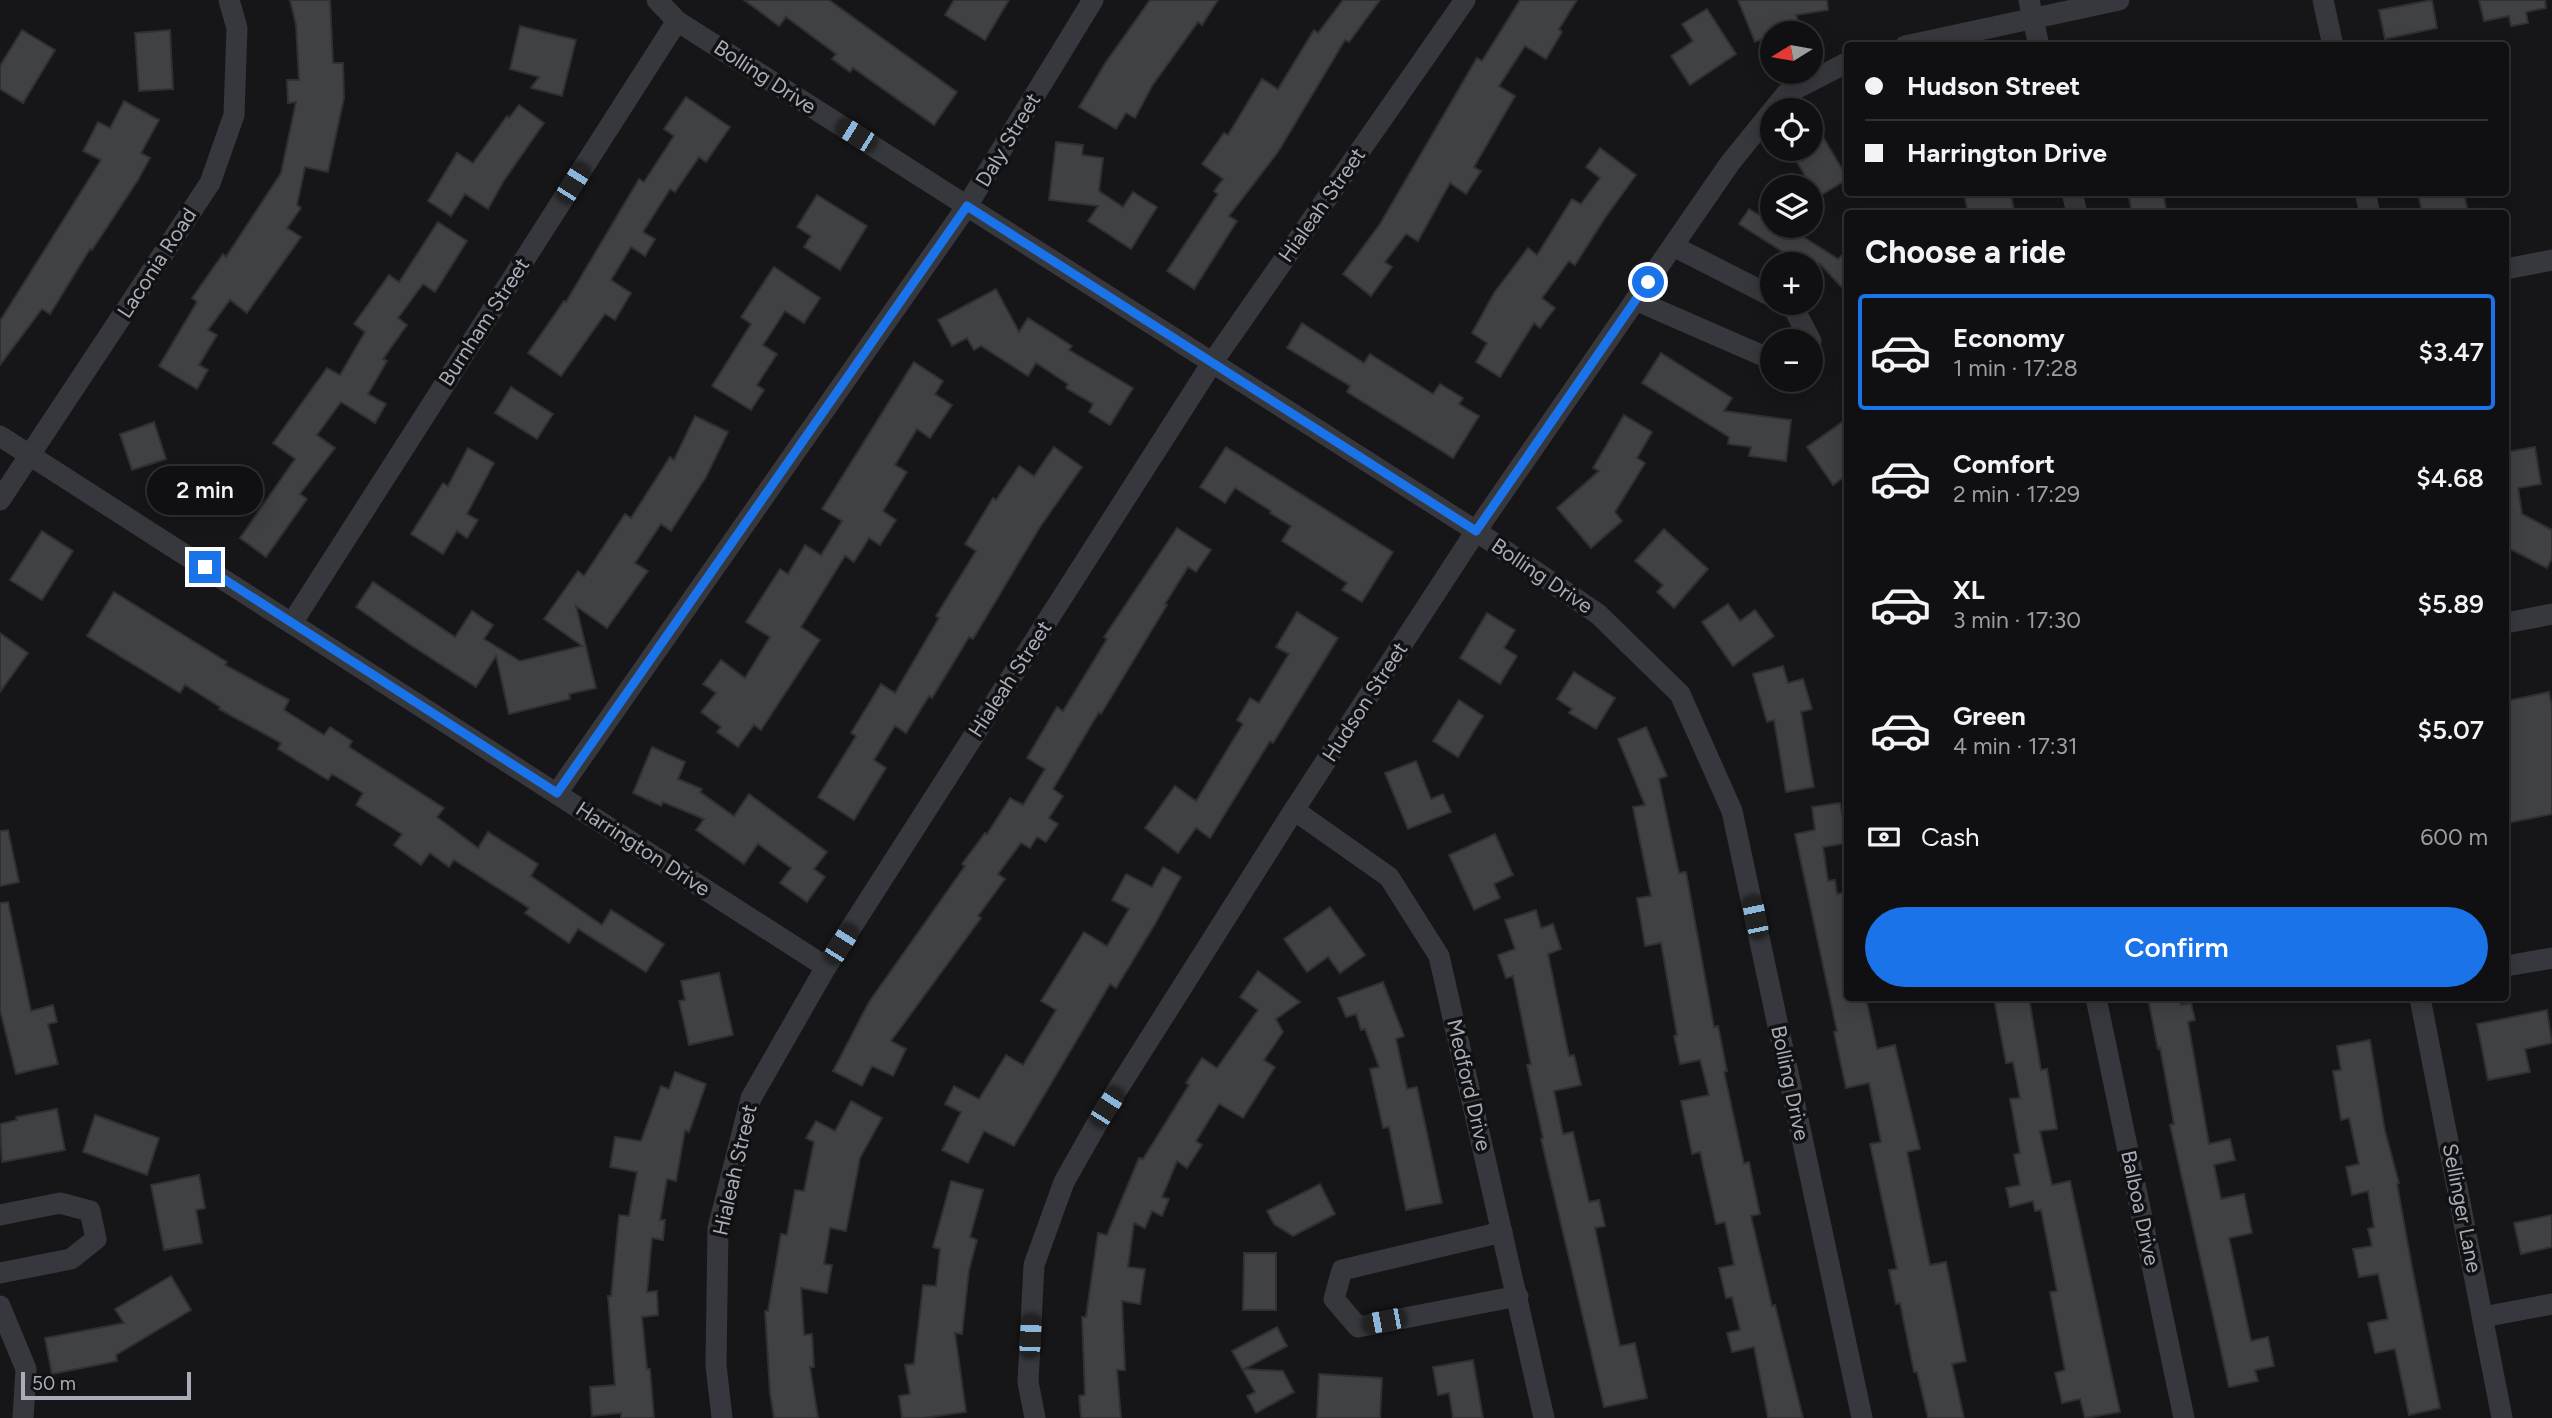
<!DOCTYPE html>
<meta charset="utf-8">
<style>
:root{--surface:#101012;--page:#1e1e20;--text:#f1f3f6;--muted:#9c9d9f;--line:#303032;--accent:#1a73e8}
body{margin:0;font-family:Figtree,sans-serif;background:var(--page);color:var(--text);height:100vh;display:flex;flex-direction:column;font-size:26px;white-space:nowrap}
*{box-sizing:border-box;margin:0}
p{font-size:23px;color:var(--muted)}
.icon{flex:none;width:38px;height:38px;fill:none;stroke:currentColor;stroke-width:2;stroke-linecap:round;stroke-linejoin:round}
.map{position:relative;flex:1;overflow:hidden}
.sheet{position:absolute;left:1844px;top:210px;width:665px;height:791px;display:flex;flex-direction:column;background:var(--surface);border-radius:7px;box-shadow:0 4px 18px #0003,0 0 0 2px var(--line)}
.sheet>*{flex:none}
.guide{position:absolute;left:1844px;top:42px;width:665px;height:154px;border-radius:7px;box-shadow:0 4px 18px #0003,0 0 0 2px var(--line);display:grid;align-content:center;height:154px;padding:0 21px;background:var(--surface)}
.needle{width:46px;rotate:259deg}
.tools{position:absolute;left:1760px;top:21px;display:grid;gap:14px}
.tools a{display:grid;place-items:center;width:63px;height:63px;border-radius:50%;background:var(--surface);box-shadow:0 4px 18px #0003,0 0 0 2px var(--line);font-size:35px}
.scale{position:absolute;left:21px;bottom:18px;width:170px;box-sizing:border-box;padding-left:7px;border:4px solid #a8adb8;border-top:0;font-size:19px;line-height:24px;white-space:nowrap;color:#a8adb8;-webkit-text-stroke:5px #111113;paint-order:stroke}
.end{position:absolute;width:32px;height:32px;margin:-16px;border:9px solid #1a73e8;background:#fff;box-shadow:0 0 0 4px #fff}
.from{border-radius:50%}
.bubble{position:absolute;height:49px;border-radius:24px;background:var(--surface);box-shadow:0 4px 18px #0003,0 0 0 2px var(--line);font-size:23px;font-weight:600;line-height:49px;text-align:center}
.car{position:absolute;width:21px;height:42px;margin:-21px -10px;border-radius:9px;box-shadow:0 0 5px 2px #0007;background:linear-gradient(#222 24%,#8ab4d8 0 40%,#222 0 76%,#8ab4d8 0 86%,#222 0)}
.guide b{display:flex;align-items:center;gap:24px;height:66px;font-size:26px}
.guide b+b{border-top:2px solid var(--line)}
.guide i{width:18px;height:18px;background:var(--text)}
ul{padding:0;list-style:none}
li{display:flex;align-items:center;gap:21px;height:116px;margin:0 14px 10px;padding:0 7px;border:4px solid transparent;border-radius:7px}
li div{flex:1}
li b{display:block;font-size:26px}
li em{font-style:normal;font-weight:600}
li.active{border-color:var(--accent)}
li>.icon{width:63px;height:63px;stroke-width:1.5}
h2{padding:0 21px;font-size:32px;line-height:84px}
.pay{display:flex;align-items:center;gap:18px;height:77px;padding:0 21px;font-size:26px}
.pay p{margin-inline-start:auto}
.cta{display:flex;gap:14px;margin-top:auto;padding:14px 21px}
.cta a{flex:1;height:80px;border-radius:42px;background:var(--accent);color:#fff;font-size:28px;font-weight:600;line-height:80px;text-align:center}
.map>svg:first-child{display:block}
</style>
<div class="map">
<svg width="2552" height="1418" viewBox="0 0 2552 1418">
<rect width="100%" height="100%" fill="#161618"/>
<g fill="#404145" stroke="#303034" stroke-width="2">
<polygon points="290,0 330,0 333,63 343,63 344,98 328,172 305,167 297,205 301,208 287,228 301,237 247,313 230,300 208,330 217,335 199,365 208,370 197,389 159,366 197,302 192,298 223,254 226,257 281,173 296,102 288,103 287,80 299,80 296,25"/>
<polygon points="744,0 829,0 957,92 934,125 853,68 850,72 832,59 836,54 786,17 779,26"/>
<polygon points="954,0 1009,0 985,40 945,15"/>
<polygon points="1150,0 1218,0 1202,25 1198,22 1152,86 1135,118 1126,113 1116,129 1079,107 1106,62"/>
<polygon points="1343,0 1380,0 1349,42 1345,40 1278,152 1229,216 1237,221 1194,289 1167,271 1218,194 1214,191 1223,179 1202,164 1224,133 1228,135 1262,79 1278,89 1314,30 1318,33"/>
<polygon points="1520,0 1577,0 1559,29 1562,32 1546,59 1525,46 1499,86 1515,96 1474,167 1481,171 1466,194 1450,183 1418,241 1406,234 1385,262 1392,267 1371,296 1343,274 1380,224 1477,58 1482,61"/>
<polygon points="1738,0 1827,0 1828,10 1796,15 1799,23 1755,42"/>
<polygon points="2432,0 2437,28 2385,39 2379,10"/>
<polygon points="2479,0 2545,0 2546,8 2526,12 2528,23 2511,26 2509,16 2484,21"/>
<polygon points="1707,9 1736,54 1690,85 1671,56 1693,41 1682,24"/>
<polygon points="520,26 576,40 562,96 531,88 539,77 510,69"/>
<polygon points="22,30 55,50 23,103 0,89 0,66"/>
<polygon points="170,30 173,89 139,91 135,33"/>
<polygon points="686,97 730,127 706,162 699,157 675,192 670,189 643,232 655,239 645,256 631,247 611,280 631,293 615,320 605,314 561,376 528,353 564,301 566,302 639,179 644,182 674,136 664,129"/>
<polygon points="124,101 159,120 141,153 150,158 138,180 92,250 90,249 50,314 42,309 0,365 0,321 101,160 83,151 98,122 110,128"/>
<polygon points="519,105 544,123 503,182 488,209 465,194 451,216 428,201 457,153 473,163 507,116 509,118"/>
<polygon points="1823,137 1848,179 1811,201 1811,186 1793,155 1803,149 1811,149 1811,144"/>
<polygon points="1056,142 1083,145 1082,155 1103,158 1099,191 1123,207 1133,192 1157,207 1131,249 1088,221 1098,206 1049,200"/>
<polygon points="1600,148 1636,175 1605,218 1575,265 1569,261 1542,298 1555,308 1540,328 1534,323 1500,377 1476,362 1487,343 1472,333 1494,293 1528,248 1537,255 1572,199 1581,204 1600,178 1586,167"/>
<polygon points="1964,192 2010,192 2015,214 1968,214"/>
<polygon points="2128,192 2163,192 2167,214 2132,214"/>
<polygon points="2418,192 2464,192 2468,214 2422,214"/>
<polygon points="817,195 867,226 840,270 804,247 811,236 797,227"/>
<polygon points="1773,197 1773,226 1802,226 1797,233 1838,259 1848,250 1848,294 1820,264 1802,264 1739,224 1749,209 1761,216"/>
<polygon points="438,222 467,241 435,292 423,284 398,318 407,325 383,359 387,361 368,394 386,404 375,423 341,402 317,435 335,448 300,494 307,499 266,557 240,538 295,459 273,443 327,368 340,375 365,332 354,324 389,275 399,282"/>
<polygon points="774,267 820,298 804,323 785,311 763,345 777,354 757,385 764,390 751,410 712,386 751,324 741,317"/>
<polygon points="996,289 1019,332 1028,318 1072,346 1069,350 1133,388 1110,425 1089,412 1093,404 1066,388 1068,384 1036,363 1028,376 981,346 974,350 967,338 952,346 938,320"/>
<polygon points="1302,323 1364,363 1370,354 1433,394 1440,384 1463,398 1459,404 1479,416 1453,458 1347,392 1350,386 1287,348"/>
<polygon points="1661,353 1732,398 1724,411 1791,420 1786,461 1749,456 1751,447 1728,444 1729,437 1642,383"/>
<polygon points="914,362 943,381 935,394 952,405 930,438 917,429 895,465 907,472 883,511 896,520 880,545 869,538 854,562 845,556 801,627 820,640 761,730 754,725 738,747 717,732 721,727 701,712 716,693 703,684 721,660 745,678 770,637 746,622 780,569 788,574 805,545 821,555 842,521 822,509"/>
<polygon points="511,387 553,414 537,439 495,413"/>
<polygon points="1624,415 1652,432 1637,458 1645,463 1615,512 1622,521 1591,548 1557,508 1599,471 1593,468"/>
<polygon points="695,416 728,432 706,477 671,531 661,524 635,563 648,571 607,628 576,606 596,688 569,694 570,699 509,714 496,656 476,687 409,644 356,607 373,582 455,637 472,611 493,625 484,639 520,661 582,646 544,619 578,571 584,576 625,514 631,518 670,457 674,460"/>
<polygon points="1848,418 1848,474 1833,485 1807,447"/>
<polygon points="154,422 166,459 132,470 120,434"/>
<polygon points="1054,447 1082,467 1040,527 973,639 969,637 932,698 929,696 906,733 895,726 874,760 886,768 854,820 818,797 856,736 851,733 881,684 895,693 939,618 936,616 976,551 965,544 993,498 996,500 1019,466 1034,476"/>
<polygon points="1226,447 1393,552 1362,602 1342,590 1347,583 1282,541 1291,526 1270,513 1271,511 1235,488 1225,503 1200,487"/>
<polygon points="2535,447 2541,484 2518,488 2522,514 2552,530 2552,558 2547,568 2506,547 2506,452"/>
<polygon points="468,448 494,463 467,514 478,520 467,538 457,531 443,554 411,534 443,483 448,486"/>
<polygon points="1177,528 1211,550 1196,572 1188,567 1165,604 1167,605 1101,714 1099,712 1053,789 1063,796 1049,818 1058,824 1046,842 1037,837 1030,848 1021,843 998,874 1005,879 978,916 981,918 891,1041 906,1049 893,1076 872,1066 862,1086 833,1071 869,1002 965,866 962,864 985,833 987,834 1010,798 1023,805 1045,769 1027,758 1057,707 1063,711 1107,639 1104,637"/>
<polygon points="1664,529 1708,569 1674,608 1657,592 1663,585 1635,561"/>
<polygon points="42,531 73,551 42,600 10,580"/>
<polygon points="114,592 227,662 225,665 289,700 284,710 324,735 330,727 352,741 349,747 444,808 437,817 478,848 488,832 538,864 531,876 602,925 611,910 664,944 646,972 578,929 569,943 525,913 529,908 454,860 449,867 430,853 421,865 394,845 402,834 356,805 363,793 332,774 328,780 278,749 281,743 219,709 220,707 185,685 180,693 87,636"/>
<polygon points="1728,604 1740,621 1755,610 1774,636 1733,666 1702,622"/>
<polygon points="1297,612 1338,638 1273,743 1270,741 1210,838 1196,828 1178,853 1145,828 1175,786 1196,801 1243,724 1237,720 1250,698 1259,703 1289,654 1276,647"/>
<polygon points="1487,613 1515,630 1504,648 1517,656 1500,684 1460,658"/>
<polygon points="0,633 28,653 0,692"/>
<polygon points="1783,666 1788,683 1803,679 1812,709 1801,712 1814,787 1786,792 1774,720 1767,722 1753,674"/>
<polygon points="1574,672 1615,698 1596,729 1569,713 1572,709 1557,699"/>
<polygon points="2549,692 2552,707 2552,814 2508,823 2506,812 2506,701"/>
<polygon points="1459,700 1483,716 1458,757 1433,741"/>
<polygon points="1646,727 1667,776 1659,779 1679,873 1686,872 1714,1027 1718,1026 1727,1071 1724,1072 1744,1164 1749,1162 1760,1214 1751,1216 1772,1306 1775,1305 1803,1418 1768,1418 1754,1347 1732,1352 1727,1333 1740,1330 1732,1297 1726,1298 1719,1268 1734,1265 1725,1222 1716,1224 1700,1152 1692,1154 1681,1101 1709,1095 1700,1060 1680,1064 1674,1036 1677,1035 1661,943 1645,946 1637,898 1651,896 1633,807 1645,805 1618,739"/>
<polygon points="652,747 685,762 678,779 702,789 700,792 734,816 749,794 827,852 814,869 825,877 807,902 780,883 791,868 758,844 744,864 696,830 704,819 663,802 661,806 633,793"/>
<polygon points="1416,761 1431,799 1443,794 1451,812 1408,829 1385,773"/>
<polygon points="1840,803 1844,825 1848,825 1848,843 1823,847 1828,881 1835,880 1837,894 1848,892 1848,998 1866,998 1877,1049 1895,1045 1920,1149 1907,1152 1930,1265 1946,1262 1966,1361 1952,1364 1964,1418 1928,1418 1917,1372 1914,1372 1900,1303 1896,1304 1889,1270 1897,1269 1870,1144 1881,1142 1869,1083 1846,1088 1834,1032 1837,1031 1795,834 1815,830 1812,807"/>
<polygon points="8,830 19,882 0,886 0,831"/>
<polygon points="1495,834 1513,875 1494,884 1500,898 1474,910 1449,855"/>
<polygon points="1163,867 1181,877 1155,924 1116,988 1110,984 1014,1146 984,1131 968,1163 942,1150 961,1112 945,1104 954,1086 979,1099 1006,1055 1023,1065 1056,1010 1041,1001 1084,932 1107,946 1129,909 1112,900 1126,874 1152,887"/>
<polygon points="8,902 31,1011 53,1005 57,1022 48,1024 58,1064 16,1074 0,1010 0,903"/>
<polygon points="1330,907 1365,955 1340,973 1328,957 1307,972 1284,939"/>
<polygon points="1536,910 1541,928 1553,924 1561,949 1548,954 1569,1056 1574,1055 1581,1085 1554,1091 1563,1134 1573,1132 1589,1202 1599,1200 1605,1226 1595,1228 1620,1346 1635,1343 1647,1398 1604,1407 1541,1139 1543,1138 1527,1065 1531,1064 1513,976 1506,978 1498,955 1515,949 1505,920"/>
<polygon points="1258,971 1300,1002 1276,1019 1283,1032 1264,1060 1275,1067 1243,1118 1219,1104 1196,1141 1202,1145 1187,1168 1177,1161 1162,1197 1169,1199 1162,1216 1152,1211 1145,1228 1134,1223 1128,1267 1145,1269 1140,1304 1122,1301 1125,1370 1117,1370 1121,1418 1081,1418 1079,1396 1085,1395 1082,1317 1086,1317 1098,1233 1107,1235 1139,1158 1143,1159 1189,1085 1186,1083 1202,1058 1217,1068 1258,1010 1240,997"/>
<polygon points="719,973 733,1035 689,1045 679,1001 685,1000 681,981"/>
<polygon points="1383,982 1404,1036 1396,1039 1407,1089 1417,1087 1442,1203 1406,1210 1389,1127 1383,1128 1370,1069 1379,1067 1365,1029 1361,1030 1356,1014 1346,1017 1338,998"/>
<polygon points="1994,998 2029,998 2041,1070 2047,1069 2057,1129 2040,1131 2052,1185 2070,1181 2120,1412 2085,1418 2080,1399 2062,1403 2055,1373 2065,1370 2050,1292 2057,1291 2041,1210 2035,1211 2033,1201 2010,1207 2006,1188 2020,1185 2014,1155 2020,1153 2010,1099 2020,1098 2013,1062 2006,1063"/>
<polygon points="2148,998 2180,998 2181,1005 2191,1003 2195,1020 2188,1022 2209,1144 2230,1139 2235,1160 2214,1165 2221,1199 2244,1194 2252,1233 2229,1238 2251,1341 2268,1337 2274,1366 2255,1370 2258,1381 2229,1387 2170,1125 2174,1124 2160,1048 2158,1049"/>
<polygon points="2547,1010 2552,1043 2525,1049 2530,1072 2488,1080 2477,1024"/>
<polygon points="2370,1040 2385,1131 2399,1183 2397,1184 2412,1267 2440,1408 2409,1415 2395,1349 2375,1353 2368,1323 2388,1319 2378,1274 2359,1277 2353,1249 2372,1246 2368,1229 2374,1227 2368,1191 2352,1195 2346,1167 2359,1164 2349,1118 2341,1120 2333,1071 2341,1070 2337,1046"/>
<polygon points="675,1072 706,1084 689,1132 685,1130 676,1181 667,1179 660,1220 665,1220 663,1240 652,1238 647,1292 657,1291 658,1315 642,1317 647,1369 650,1369 654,1418 621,1418 621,1413 592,1416 590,1387 615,1385 608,1296 611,1296 619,1215 629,1216 637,1172 610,1167 615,1137 641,1141 661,1086 669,1089"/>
<polygon points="851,1101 882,1118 860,1158 846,1231 830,1228 824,1264 832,1265 827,1293 801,1288 804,1335 812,1334 814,1367 810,1367 818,1418 774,1418 770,1393 765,1311 768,1311 781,1234 787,1235 795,1190 804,1191 814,1142 806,1138 816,1121 835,1131"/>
<polygon points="57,1109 65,1150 2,1162 0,1124 17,1120 16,1117"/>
<polygon points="95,1115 159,1138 147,1175 83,1152"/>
<polygon points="199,1175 205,1208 196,1210 202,1243 164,1250 151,1185"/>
<polygon points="951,1181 983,1190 970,1237 977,1240 969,1270 962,1334 955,1333 966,1412 923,1418 902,1418 899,1396 910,1394 905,1365 914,1364 923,1285 936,1286 940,1249 933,1247"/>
<polygon points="1320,1184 1335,1214 1293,1236 1274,1224 1267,1211"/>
<polygon points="2552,1215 2552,1247 2521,1254 2514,1223"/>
<polygon points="1244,1253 1276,1253 1276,1310 1243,1310"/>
<polygon points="171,1276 191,1310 116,1355 117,1361 52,1374 45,1338 124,1323 115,1309"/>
<polygon points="1277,1327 1287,1346 1244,1369 1283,1371 1294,1392 1256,1413 1247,1396 1255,1392 1232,1351"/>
<polygon points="1473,1360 1483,1418 1453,1418 1449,1393 1438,1395 1433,1367"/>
<polygon points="1319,1374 1382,1378 1380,1418 1317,1418"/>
</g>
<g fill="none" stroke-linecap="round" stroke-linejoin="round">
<g stroke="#37383d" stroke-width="21">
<polyline points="657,0 677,21 1476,531 1598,614 1680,694 1732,811 1862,1418"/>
<polyline points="2029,0 2039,46"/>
<polyline points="2323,0 2333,46"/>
<polyline points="1905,46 2119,0"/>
<polyline points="2072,192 2077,214"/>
<polyline points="2365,192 2370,214"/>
<polyline points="1673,246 1773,297"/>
<polyline points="2506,269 2552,260"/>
<polyline points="1635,300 1768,358 1773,357"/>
<polyline points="1784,303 1793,307 1811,341"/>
<polyline points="0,436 826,967"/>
<polyline points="0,500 210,183 234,115 237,28 229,0"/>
<polyline points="292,623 677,21"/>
<polyline points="2506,623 2552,614"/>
<polyline points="557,793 967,206 1093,0"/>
<polyline points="1294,810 1389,877 1439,956 1544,1418"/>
<polyline points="2506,966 2552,958"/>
<polyline points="2096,998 2184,1418"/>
<polyline points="2420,998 2502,1418"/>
<polyline points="0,1215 60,1203 90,1211 96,1239 71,1259 0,1273"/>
<polyline points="1502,1232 1342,1270 1334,1299 1358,1327 1518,1296"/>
<polyline points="0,1306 26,1369 23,1418"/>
<polyline points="2483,1317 2552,1304"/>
<polyline points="722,1418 716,1365 718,1228 751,1098 826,967 1212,363 1465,0"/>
<polyline points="1035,1418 1028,1382 1034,1265 1064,1182 1107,1106 1294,810 1476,531 1730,163 1786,94 1848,62"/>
</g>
</g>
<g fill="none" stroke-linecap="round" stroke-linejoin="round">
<polyline stroke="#1a73e8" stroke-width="9" points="205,567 557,793 967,206 1476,531 1648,282"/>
</g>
<g text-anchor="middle" stroke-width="7" stroke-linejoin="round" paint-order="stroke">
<g font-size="21" fill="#a8adb8" stroke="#111113">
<text transform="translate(765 77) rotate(33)" y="7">Bolling Drive</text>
<text transform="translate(1008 140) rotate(-59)" y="7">Daly Street</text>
<text transform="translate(1322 205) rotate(-55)" y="7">Hialeah Street</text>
<text transform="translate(157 263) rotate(-57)" y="7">Laconia Road</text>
<text transform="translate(484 322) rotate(-57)" y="7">Burnham Street</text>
<text transform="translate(1542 576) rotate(34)" y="7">Bolling Drive</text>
<text transform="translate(1010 679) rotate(-57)" y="7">Hialeah Street</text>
<text transform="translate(1365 702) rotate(-57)" y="7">Hudson Street</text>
<text transform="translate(643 849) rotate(33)" y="7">Harrington Drive</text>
<text transform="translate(1790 1083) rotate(78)" y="7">Bolling Drive</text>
<text transform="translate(1469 1085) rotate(77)" y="7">Medford Drive</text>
<text transform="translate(735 1170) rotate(-77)" y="7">Hialeah Street</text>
<text transform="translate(2140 1208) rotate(78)" y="7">Balboa Drive</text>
<text transform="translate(2462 1208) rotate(79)" y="7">Sellinger Lane</text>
</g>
</g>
</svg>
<div class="tools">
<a><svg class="needle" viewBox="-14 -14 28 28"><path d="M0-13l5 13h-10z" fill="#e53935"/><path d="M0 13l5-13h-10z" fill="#9c9d9f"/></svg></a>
<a><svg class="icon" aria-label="locate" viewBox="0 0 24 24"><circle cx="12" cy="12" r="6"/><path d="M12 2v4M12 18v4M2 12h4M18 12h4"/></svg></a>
<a><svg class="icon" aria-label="layers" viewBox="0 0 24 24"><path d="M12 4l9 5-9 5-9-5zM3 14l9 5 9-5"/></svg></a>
<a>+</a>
<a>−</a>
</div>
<div class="scale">50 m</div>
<i class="end from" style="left:1648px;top:282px"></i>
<i class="end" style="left:205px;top:567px"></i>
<div class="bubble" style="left:147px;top:466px;width:116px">2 min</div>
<i class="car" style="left:856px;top:135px;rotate:302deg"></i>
<i class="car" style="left:573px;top:183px;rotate:32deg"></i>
<i class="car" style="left:1755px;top:917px;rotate:348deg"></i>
<i class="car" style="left:841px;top:944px;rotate:32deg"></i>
<i class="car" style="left:1107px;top:1107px;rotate:33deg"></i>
<i class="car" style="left:1384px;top:1321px;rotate:259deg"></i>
<i class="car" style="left:1030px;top:1336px;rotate:3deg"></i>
<div class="guide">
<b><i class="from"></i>Hudson Street</b>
<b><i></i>Harrington Drive</b>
</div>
<section class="sheet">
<h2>Choose a ride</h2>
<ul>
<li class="active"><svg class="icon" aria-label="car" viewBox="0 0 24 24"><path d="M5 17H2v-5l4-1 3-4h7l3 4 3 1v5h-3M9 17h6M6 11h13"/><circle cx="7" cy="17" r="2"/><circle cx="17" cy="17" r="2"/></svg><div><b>Economy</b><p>1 min · 17:28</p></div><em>$3.47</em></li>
<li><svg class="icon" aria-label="car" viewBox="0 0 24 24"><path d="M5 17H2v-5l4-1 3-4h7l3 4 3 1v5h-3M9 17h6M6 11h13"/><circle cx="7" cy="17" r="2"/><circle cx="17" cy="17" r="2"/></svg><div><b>Comfort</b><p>2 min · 17:29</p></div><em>$4.68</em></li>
<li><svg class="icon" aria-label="car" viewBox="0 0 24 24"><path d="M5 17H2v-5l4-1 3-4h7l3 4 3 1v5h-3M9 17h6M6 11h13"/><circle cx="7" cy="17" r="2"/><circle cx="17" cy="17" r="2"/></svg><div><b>XL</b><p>3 min · 17:30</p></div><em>$5.89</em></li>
<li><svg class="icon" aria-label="car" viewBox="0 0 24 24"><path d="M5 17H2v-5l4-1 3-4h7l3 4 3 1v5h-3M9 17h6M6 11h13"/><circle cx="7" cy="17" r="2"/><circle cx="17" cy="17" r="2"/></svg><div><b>Green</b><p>4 min · 17:31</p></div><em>$5.07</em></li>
</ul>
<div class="pay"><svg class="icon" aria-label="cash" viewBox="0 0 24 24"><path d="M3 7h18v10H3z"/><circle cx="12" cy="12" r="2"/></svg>Cash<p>600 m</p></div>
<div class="cta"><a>Confirm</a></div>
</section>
</div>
